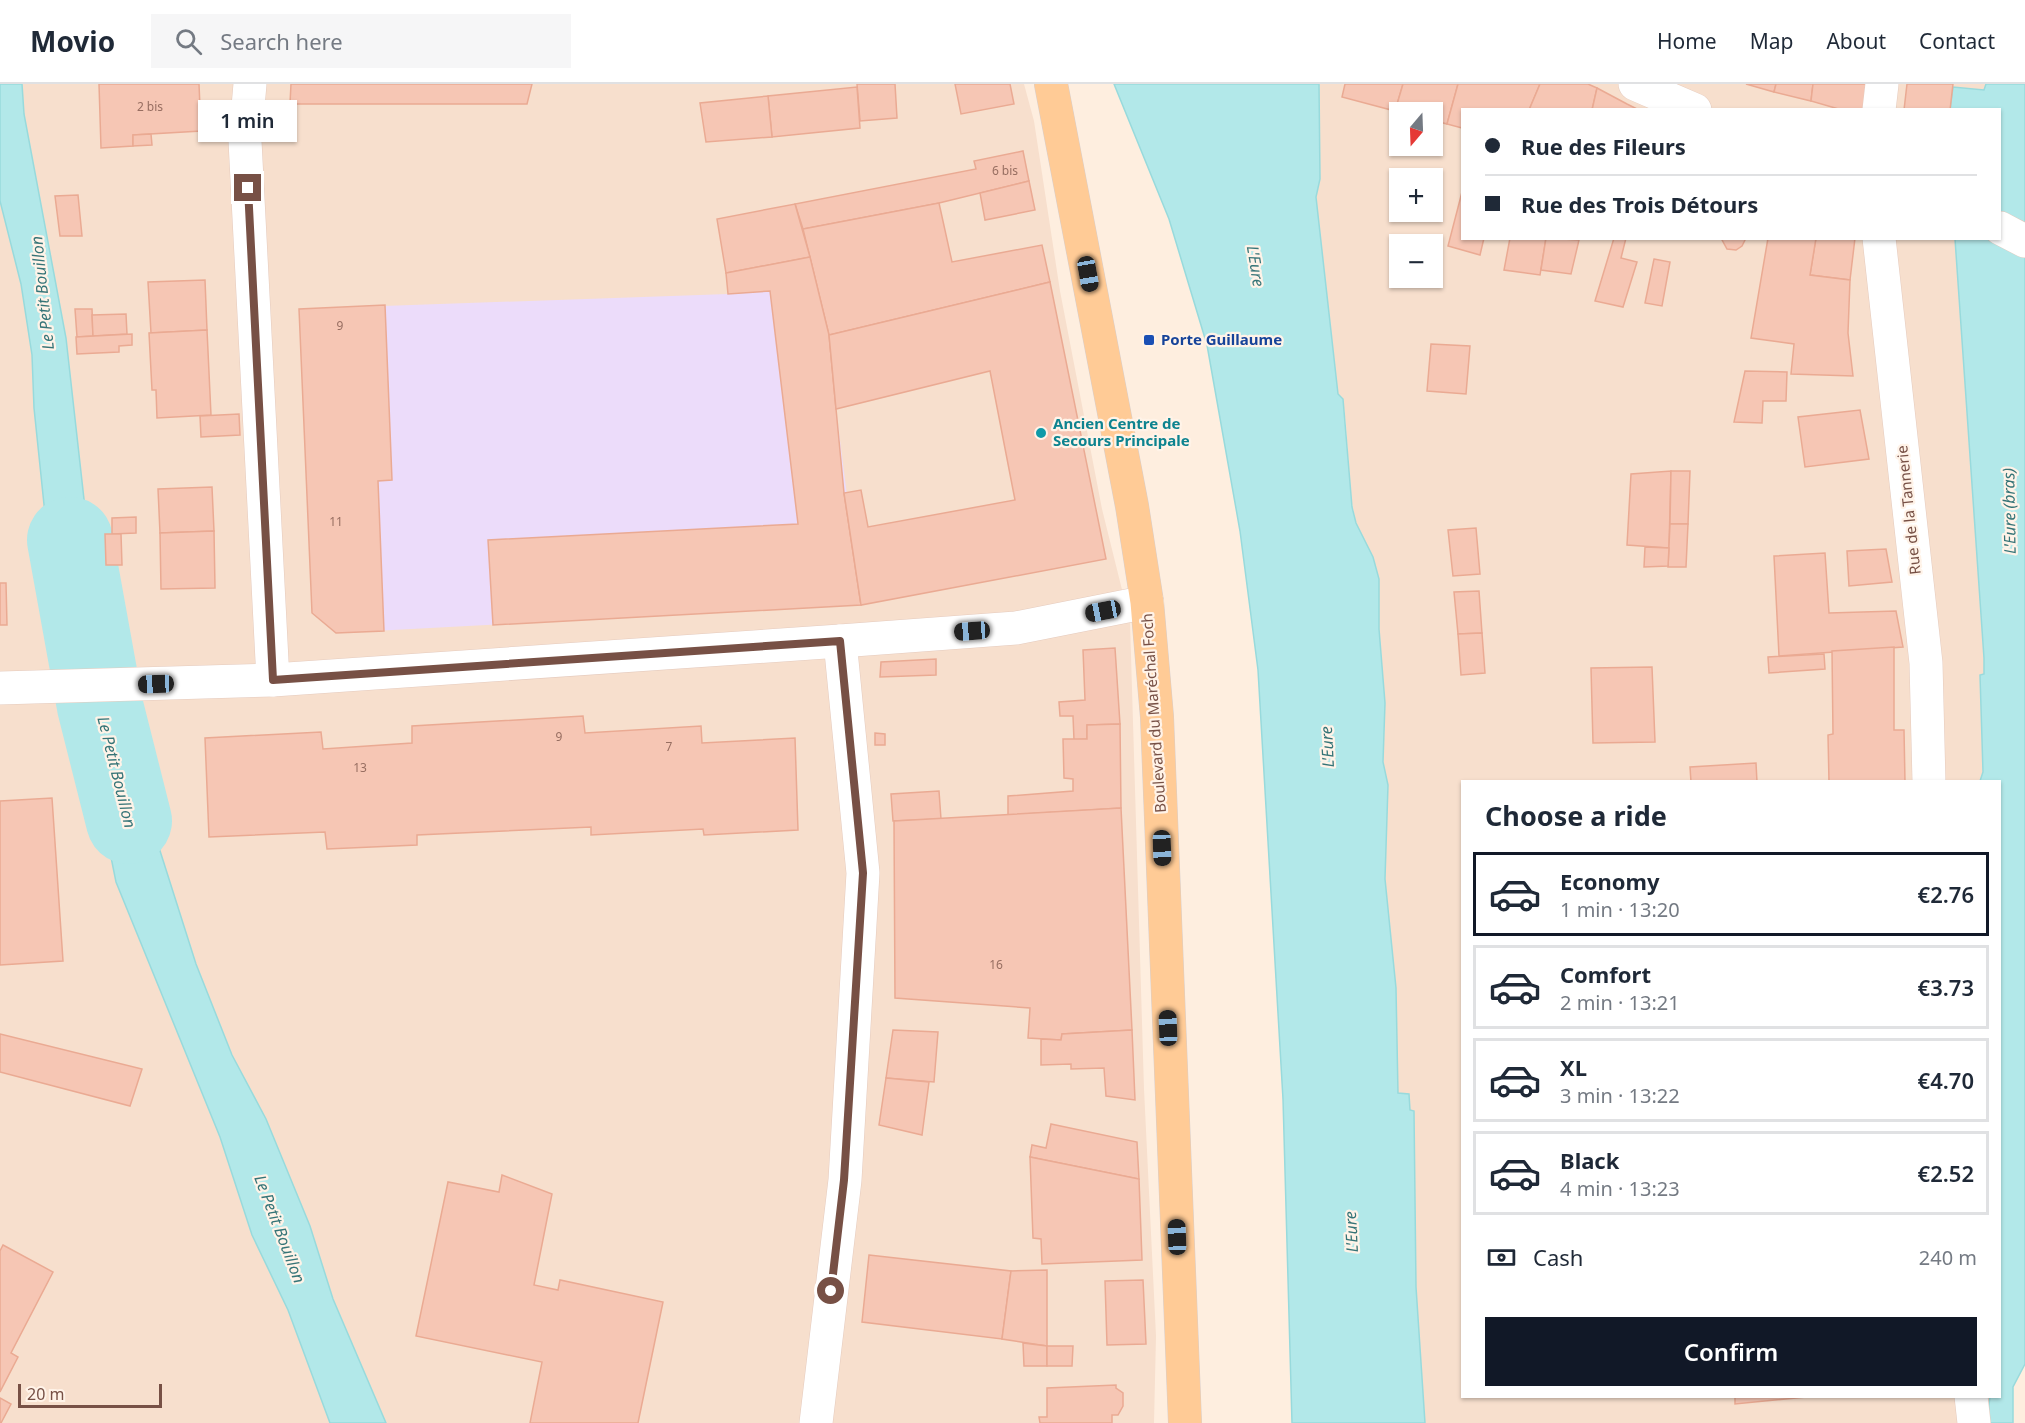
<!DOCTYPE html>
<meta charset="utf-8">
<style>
:root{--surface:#fff;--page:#f6f6f7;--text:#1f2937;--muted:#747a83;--line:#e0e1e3;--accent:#111827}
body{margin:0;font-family:"Noto Sans",sans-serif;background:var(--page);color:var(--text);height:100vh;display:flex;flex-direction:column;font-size:22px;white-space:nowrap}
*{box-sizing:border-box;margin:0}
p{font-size:20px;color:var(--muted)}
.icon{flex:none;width:33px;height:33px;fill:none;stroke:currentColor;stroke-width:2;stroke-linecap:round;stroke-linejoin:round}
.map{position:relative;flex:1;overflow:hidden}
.panel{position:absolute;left:1461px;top:696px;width:540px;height:618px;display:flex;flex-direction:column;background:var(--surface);border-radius:0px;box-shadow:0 2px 4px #0004}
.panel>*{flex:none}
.hud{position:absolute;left:1461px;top:24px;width:540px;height:132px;border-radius:0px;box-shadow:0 2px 4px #0004;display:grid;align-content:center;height:132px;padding:0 24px;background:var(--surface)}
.needle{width:39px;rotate:199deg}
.buttons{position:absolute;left:1389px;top:18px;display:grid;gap:12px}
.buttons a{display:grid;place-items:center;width:54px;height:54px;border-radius:0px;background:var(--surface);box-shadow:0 2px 4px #0004;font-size:30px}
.scale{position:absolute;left:18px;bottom:15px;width:144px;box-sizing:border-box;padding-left:6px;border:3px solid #775045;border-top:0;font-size:16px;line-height:21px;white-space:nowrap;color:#775045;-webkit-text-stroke:4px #fff3e8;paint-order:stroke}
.end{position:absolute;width:27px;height:27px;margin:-14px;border:8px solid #775045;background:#fff;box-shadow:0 0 0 3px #fff}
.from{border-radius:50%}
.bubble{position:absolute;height:42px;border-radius:0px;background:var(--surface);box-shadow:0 2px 4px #0004;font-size:20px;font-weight:600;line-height:42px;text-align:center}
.car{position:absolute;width:18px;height:36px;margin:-18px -9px;border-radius:8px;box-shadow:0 0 4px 2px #0007;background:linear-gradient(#222 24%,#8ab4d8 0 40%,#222 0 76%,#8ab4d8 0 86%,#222 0)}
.hud b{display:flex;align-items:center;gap:21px;height:57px;font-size:22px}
.hud b+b{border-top:2px solid var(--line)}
.hud i{width:15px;height:15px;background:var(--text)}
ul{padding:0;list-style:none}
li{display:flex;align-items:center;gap:18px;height:84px;margin:0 12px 9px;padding:0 12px;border:3px solid var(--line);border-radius:0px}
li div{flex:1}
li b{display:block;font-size:22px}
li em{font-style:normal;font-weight:600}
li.on{border-color:var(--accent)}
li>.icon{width:54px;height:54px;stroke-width:1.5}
h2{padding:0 24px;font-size:27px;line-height:72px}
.pay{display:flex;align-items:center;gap:15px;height:66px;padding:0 24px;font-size:22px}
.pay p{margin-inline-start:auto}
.action{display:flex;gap:12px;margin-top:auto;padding:12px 24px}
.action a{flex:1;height:69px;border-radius:0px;background:var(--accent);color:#fff;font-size:24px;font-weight:600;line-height:69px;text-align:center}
header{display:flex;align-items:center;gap:36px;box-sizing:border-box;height:84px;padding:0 30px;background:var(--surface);border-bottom:2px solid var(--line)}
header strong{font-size:28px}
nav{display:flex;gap:33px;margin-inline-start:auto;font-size:21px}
.search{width:420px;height:54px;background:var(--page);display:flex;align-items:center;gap:15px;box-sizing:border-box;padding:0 21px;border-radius:0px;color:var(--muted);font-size:22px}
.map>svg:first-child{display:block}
</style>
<header>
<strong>Movio</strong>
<div class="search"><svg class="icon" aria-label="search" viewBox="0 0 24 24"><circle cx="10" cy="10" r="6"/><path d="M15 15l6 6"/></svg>Search here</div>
<nav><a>Home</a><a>Map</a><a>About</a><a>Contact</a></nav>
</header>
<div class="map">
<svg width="2025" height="1339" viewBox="0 0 2025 1339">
<rect width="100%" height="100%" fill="#feeedf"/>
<g fill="#f7dfcd" fill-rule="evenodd">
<polygon points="0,0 1024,0 1034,37 1060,207 1102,425 1130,538 1144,1005 1156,1252 1154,1339 0,1339"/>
<path d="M 1319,0 L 2025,0 L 1985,6 L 1953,3 L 1950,26 L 1462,26 L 1462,154 L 1955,155 L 1984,574 L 1984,590 L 1980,591 L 1983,688 L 1980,697 L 1462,698 L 1462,1312 L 1990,1313 L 1987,1339 L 1425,1339 L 1416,1203 L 1414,1027 L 1410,1026 L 1398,1009 L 1396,904 L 1385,795 L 1388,701 L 1383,678 L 1385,632 L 1379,545 L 1379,495 L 1373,473 L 1356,439 L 1351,414 L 1346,341 L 1343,315 L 1338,310 L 1316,113 L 1320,95 ZM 1400,28 L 1432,28 L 1432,62 L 1400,62 ZM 1400,94 L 1432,94 L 1432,128 L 1400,128 ZM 1400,160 L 1432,160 L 1432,194 L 1400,194 Z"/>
</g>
<polygon fill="#ecdcfa" points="810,173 836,325 861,521 336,549 312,529 299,225 728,210 726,189"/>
<g fill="#b2e8e9" stroke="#98dadc" stroke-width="1.5">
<polygon points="0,0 22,0 24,30 66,254 88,451 115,563 120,562 120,571 65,574 62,567 69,566 52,490 48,459 34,324 32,271 21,200 0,117"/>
<polygon points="1114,0 1319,0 1320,95 1316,113 1338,310 1343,315 1352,423 1356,439 1373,473 1379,495 1379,545 1385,619 1383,678 1388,701 1385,795 1396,904 1398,1009 1409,1010 1410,1026 1414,1027 1416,1203 1425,1339 1292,1339 1283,1015 1258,586 1240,447 1207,261 1169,135"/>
<polygon points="1986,0 2025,0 2025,1280 2013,1303 2013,1339 1987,1339 1987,1337 1990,1313 2000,1312 2000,698 1980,697 1983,688 1980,591 1984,590 1984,574 1955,155 2000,154 2000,26 1950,26 1953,3 1984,6"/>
<polygon points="132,620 133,628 129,630 155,751 196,880 232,971 266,1035 310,1142 333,1215 386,1339 330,1339 288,1226 252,1151 220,1053 116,798 83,634 73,634 74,624"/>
</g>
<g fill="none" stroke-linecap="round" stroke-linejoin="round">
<polyline stroke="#b2e8e9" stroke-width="86" points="70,456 100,622 129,737"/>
</g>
<g fill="#f6c6b4" stroke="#eaaa93" stroke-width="1.5">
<polygon points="99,0 199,0 201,47 133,51 133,62 101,64"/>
<polygon points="291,0 532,0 527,20 290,20"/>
<polygon points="857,0 895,0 897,34 860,37"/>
<polygon points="955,0 1010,0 1014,20 961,30"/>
<polygon points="1345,0 1403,0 1395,27 1342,13"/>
<polygon points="1403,0 1458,0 1447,40 1432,36 1432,28 1395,27"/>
<polygon points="1458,0 1540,0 1529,26 1462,26 1462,44 1447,40"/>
<polygon points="1540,0 1588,0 1597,4 1592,26 1529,26"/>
<polygon points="1746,0 1776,0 1774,8"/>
<polygon points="1776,0 1813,0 1811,17 1774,8"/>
<polygon points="1813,0 1869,0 1865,26 1842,26 1811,17"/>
<polygon points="1907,0 1953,0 1950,26 1904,26"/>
<polygon points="857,3 860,44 772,53 768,12"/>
<polygon points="1597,4 1627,20 1639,26 1592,26"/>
<polygon points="768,12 772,53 706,58 700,19"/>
<polygon points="151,50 152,61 133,62 133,51"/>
<polygon points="1023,67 1029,97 939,119 803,145 795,120 976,85 974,77"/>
<polygon points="1029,97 1035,126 985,136 980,109"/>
<polygon points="1462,108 1462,154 1484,154 1480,171 1448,162"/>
<polygon points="78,111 82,152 60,152 55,112"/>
<polygon points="939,119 952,178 1042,161 1050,198 829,251 803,145"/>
<polygon points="795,120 810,173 726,189 717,135"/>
<polygon points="1510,154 1546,154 1540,191 1504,186"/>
<polygon points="1546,154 1579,156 1571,190 1541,186"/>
<polygon points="1614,154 1626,154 1621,174 1637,178 1623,223 1595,217"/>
<polygon points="1721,154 1746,154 1742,162 1736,166 1727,165"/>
<polygon points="1816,154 1855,154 1850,196 1810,191"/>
<polygon points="1816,154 1810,191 1850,196 1848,249 1853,292 1791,290 1794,260 1751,254 1768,154"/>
<polygon points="810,173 829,251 844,409 861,521 493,541 488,456 798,440 770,207 728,210 726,189"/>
<polygon points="1654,175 1670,178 1662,222 1645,219"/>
<polygon points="205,196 207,246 151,249 148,198"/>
<polygon points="1050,198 1106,475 861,521 844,409 861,406 868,443 1015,416 990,287 836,325 829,251"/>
<polygon points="385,221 392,396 378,397 384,547 336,549 312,529 299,225"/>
<polygon points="75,225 92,225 93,252 77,253"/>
<polygon points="126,230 127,250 93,252 92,231"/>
<polygon points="207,246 211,331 157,334 156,306 152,306 149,249"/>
<polygon points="132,250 132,261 119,262 119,268 77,270 76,253"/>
<polygon points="1431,260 1470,262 1466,310 1427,307"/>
<polygon points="1745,287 1787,288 1786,317 1763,317 1762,339 1734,338"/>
<polygon points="1860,326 1869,375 1805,383 1798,333"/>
<polygon points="239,330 240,351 201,353 200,332"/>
<polygon points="1671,387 1669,464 1627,461 1631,390"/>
<polygon points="1671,387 1690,387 1688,440 1670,440"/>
<polygon points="212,403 214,447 160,449 158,405"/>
<polygon points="136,433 136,449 112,450 112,434"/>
<polygon points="1670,440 1688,440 1686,483 1668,483"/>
<polygon points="1476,444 1480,490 1453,492 1448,446"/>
<polygon points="214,447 215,504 161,505 160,449"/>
<polygon points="105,450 121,450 122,481 106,481"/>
<polygon points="1645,463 1669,464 1668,482 1644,483"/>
<polygon points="1886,465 1892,498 1849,502 1847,467"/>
<polygon points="1825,469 1829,529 1896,527 1903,563 1779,572 1774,472"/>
<polygon points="0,499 6,499 7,541 0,541"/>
<polygon points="1479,507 1482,549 1458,550 1454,508"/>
<polygon points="1482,549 1485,589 1461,591 1458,550"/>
<polygon points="1894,563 1894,646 1904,646 1905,698 1829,698 1828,651 1833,650 1832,567"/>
<polygon points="1115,564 1120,640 1087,641 1087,655 1074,656 1073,632 1060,632 1059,618 1085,616 1083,566"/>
<polygon points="1824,570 1825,585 1769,589 1768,573"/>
<polygon points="936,575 936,591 880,593 881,578"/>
<polygon points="1652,583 1655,658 1593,659 1591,584"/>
<polygon points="583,632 585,649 701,642 702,659 795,654 798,746 704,751 703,745 591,751 591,743 417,751 417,761 327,765 325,748 209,753 205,654 321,648 323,665 412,659 412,642"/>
<polygon points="1120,640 1121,724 1008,731 1008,712 1073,707 1073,695 1064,694 1063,655 1087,655 1087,641"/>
<polygon points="875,649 885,650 885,661 875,661"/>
<polygon points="1756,679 1757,698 1691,698 1690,683"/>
<polygon points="939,707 941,735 893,737 891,710"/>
<polygon points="52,714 63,877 0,881 0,717"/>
<polygon points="1121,724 1132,946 1062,950 1061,956 1028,954 1030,924 895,914 894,737"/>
<polygon points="893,946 938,948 934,998 886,994"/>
<polygon points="1132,946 1135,1016 1106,1012 1104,984 1071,985 1071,980 1041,981 1041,955 1061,956 1062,950"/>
<polygon points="0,950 142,985 130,1022 0,988"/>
<polygon points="886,994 929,998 922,1051 879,1041"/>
<polygon points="1051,1040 1137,1058 1139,1095 1030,1073 1032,1061 1046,1064"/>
<polygon points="1030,1073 1139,1095 1142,1176 1042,1180 1041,1155 1033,1154"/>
<polygon points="502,1091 552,1110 534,1201 558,1206 560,1196 663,1218 638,1339 530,1339 542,1278 416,1252 448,1098 499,1108"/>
<polygon points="3,1161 53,1188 11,1269 18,1273 0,1308 0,1167"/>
<polygon points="869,1171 1011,1187 1002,1255 862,1238"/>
<polygon points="1047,1186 1047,1262 1002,1255 1011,1187"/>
<polygon points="1143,1196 1146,1260 1107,1261 1105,1197"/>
<polygon points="1023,1259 1047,1262 1047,1282 1024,1282"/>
<polygon points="1047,1262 1073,1262 1072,1282 1047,1282"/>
<polygon points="1116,1301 1116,1304 1123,1309 1123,1322 1118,1331 1112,1331 1112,1339 1040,1339 1039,1333 1047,1333 1047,1304"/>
<polygon points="1735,1312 1817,1312 1735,1320"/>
<polygon points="0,1314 11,1320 1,1339 0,1339"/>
</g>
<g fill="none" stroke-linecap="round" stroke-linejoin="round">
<defs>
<g id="minor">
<polyline points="250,0 245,57 273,596"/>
<polyline points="1635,0 1695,26"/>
<polyline points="1879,26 1882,0"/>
<polyline points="2000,144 2025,157"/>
<polyline points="1879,154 1926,579 1929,698"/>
<polyline points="0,604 273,596 840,557 1016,544 1147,518"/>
<polyline points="1971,1312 1974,1339"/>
<polyline points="816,1339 845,1096 863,789 840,557"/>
</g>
<polyline id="major" points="1051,0 1132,422 1147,518 1157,633 1185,1339"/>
</defs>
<use href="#minor" stroke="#e5cbbe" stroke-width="34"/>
<use href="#major" stroke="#d9cecb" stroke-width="34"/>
<use href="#minor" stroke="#fff" stroke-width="33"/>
<use href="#major" stroke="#ffcb96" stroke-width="33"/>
</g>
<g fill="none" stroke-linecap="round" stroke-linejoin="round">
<polyline stroke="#775045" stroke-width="8" points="248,104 273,596 840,557 863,789 844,1096 831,1207"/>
</g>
<rect fill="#1a4fb4" stroke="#fff3e8" stroke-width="2" x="1143" y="250" width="12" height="12" rx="3"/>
<circle fill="#0f9aa8" stroke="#fff3e8" stroke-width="2" cx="1041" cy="349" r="6"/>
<g text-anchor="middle" stroke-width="4.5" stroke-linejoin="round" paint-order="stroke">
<g font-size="12" fill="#976e61">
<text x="150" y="27">2 bis</text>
<text x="1005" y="91">6 bis</text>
<text x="340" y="246">9</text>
<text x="336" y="442">11</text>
<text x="559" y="657">9</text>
<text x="669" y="667">7</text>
<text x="360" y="688">13</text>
<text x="996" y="885">16</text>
</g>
<g font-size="15" font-weight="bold" fill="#164399" stroke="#fff3e8" text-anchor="start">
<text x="1161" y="261">Porte Guillaume</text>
</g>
<g font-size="15" font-weight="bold" fill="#0d838f" stroke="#fff3e8" text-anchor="start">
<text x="1053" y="345">Ancien Centre de<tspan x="1053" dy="17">Secours Principale</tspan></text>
</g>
<g font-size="15" fill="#775045" stroke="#fff3e8">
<text transform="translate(1909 426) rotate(-96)" y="5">Rue de la Tannerie</text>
<text transform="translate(1154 629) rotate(-94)" y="5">Boulevard du Maréchal Foch</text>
</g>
<g font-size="16" font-style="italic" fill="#357477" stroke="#fff3e8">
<text transform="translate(1256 182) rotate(81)" y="6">L'Eure</text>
<text transform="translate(42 209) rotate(-96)" y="6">Le Petit Bouillon</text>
<text transform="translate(2009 427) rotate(-91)" y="6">L'Eure (bras)</text>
<text transform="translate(1327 663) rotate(-93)" y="6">L'Eure</text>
<text transform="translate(117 688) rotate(76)" y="6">Le Petit Bouillon</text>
<text transform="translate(280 1145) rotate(69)" y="6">Le Petit Bouillon</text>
<text transform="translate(1351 1148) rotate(-93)" y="6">L'Eure</text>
</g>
</g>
</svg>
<div class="buttons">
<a><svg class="needle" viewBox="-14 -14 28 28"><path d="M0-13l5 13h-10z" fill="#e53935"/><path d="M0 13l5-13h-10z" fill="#747a83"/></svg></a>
<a>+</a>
<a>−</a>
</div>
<div class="scale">20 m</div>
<i class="end from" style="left:831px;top:1207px"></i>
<i class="end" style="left:248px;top:104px"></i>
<div class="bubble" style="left:198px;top:16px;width:99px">1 min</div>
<i class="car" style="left:1088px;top:190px;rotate:170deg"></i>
<i class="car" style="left:1103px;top:527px;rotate:259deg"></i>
<i class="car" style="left:972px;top:547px;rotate:266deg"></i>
<i class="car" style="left:156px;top:600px;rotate:268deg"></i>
<i class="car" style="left:1162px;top:764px;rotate:178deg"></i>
<i class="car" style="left:1168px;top:944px;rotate:358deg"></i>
<i class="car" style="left:1177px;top:1153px;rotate:358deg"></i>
<div class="hud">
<b><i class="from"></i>Rue des Fileurs</b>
<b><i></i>Rue des Trois Détours</b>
</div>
<section class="panel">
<h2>Choose a ride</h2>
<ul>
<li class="on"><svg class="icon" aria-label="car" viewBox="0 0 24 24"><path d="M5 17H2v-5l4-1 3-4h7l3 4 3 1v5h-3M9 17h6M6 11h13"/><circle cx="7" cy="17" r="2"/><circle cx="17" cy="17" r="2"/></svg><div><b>Economy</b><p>1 min · 13:20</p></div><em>€2.76</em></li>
<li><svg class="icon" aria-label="car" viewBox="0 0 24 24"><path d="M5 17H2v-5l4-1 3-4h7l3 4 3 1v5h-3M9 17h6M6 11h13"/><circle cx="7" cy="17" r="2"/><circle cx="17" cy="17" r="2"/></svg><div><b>Comfort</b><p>2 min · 13:21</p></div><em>€3.73</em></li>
<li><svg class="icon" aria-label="car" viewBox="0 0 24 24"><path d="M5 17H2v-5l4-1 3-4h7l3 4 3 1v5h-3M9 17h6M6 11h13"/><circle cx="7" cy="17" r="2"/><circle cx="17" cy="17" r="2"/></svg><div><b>XL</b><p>3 min · 13:22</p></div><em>€4.70</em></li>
<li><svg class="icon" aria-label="car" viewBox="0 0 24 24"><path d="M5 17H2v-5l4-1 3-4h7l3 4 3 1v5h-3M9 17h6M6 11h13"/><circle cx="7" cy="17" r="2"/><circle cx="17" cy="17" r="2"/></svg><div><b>Black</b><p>4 min · 13:23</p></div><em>€2.52</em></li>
</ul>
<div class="pay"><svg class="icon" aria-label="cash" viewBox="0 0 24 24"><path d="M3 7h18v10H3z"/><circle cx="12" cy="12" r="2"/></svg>Cash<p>240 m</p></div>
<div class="action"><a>Confirm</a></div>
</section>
</div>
